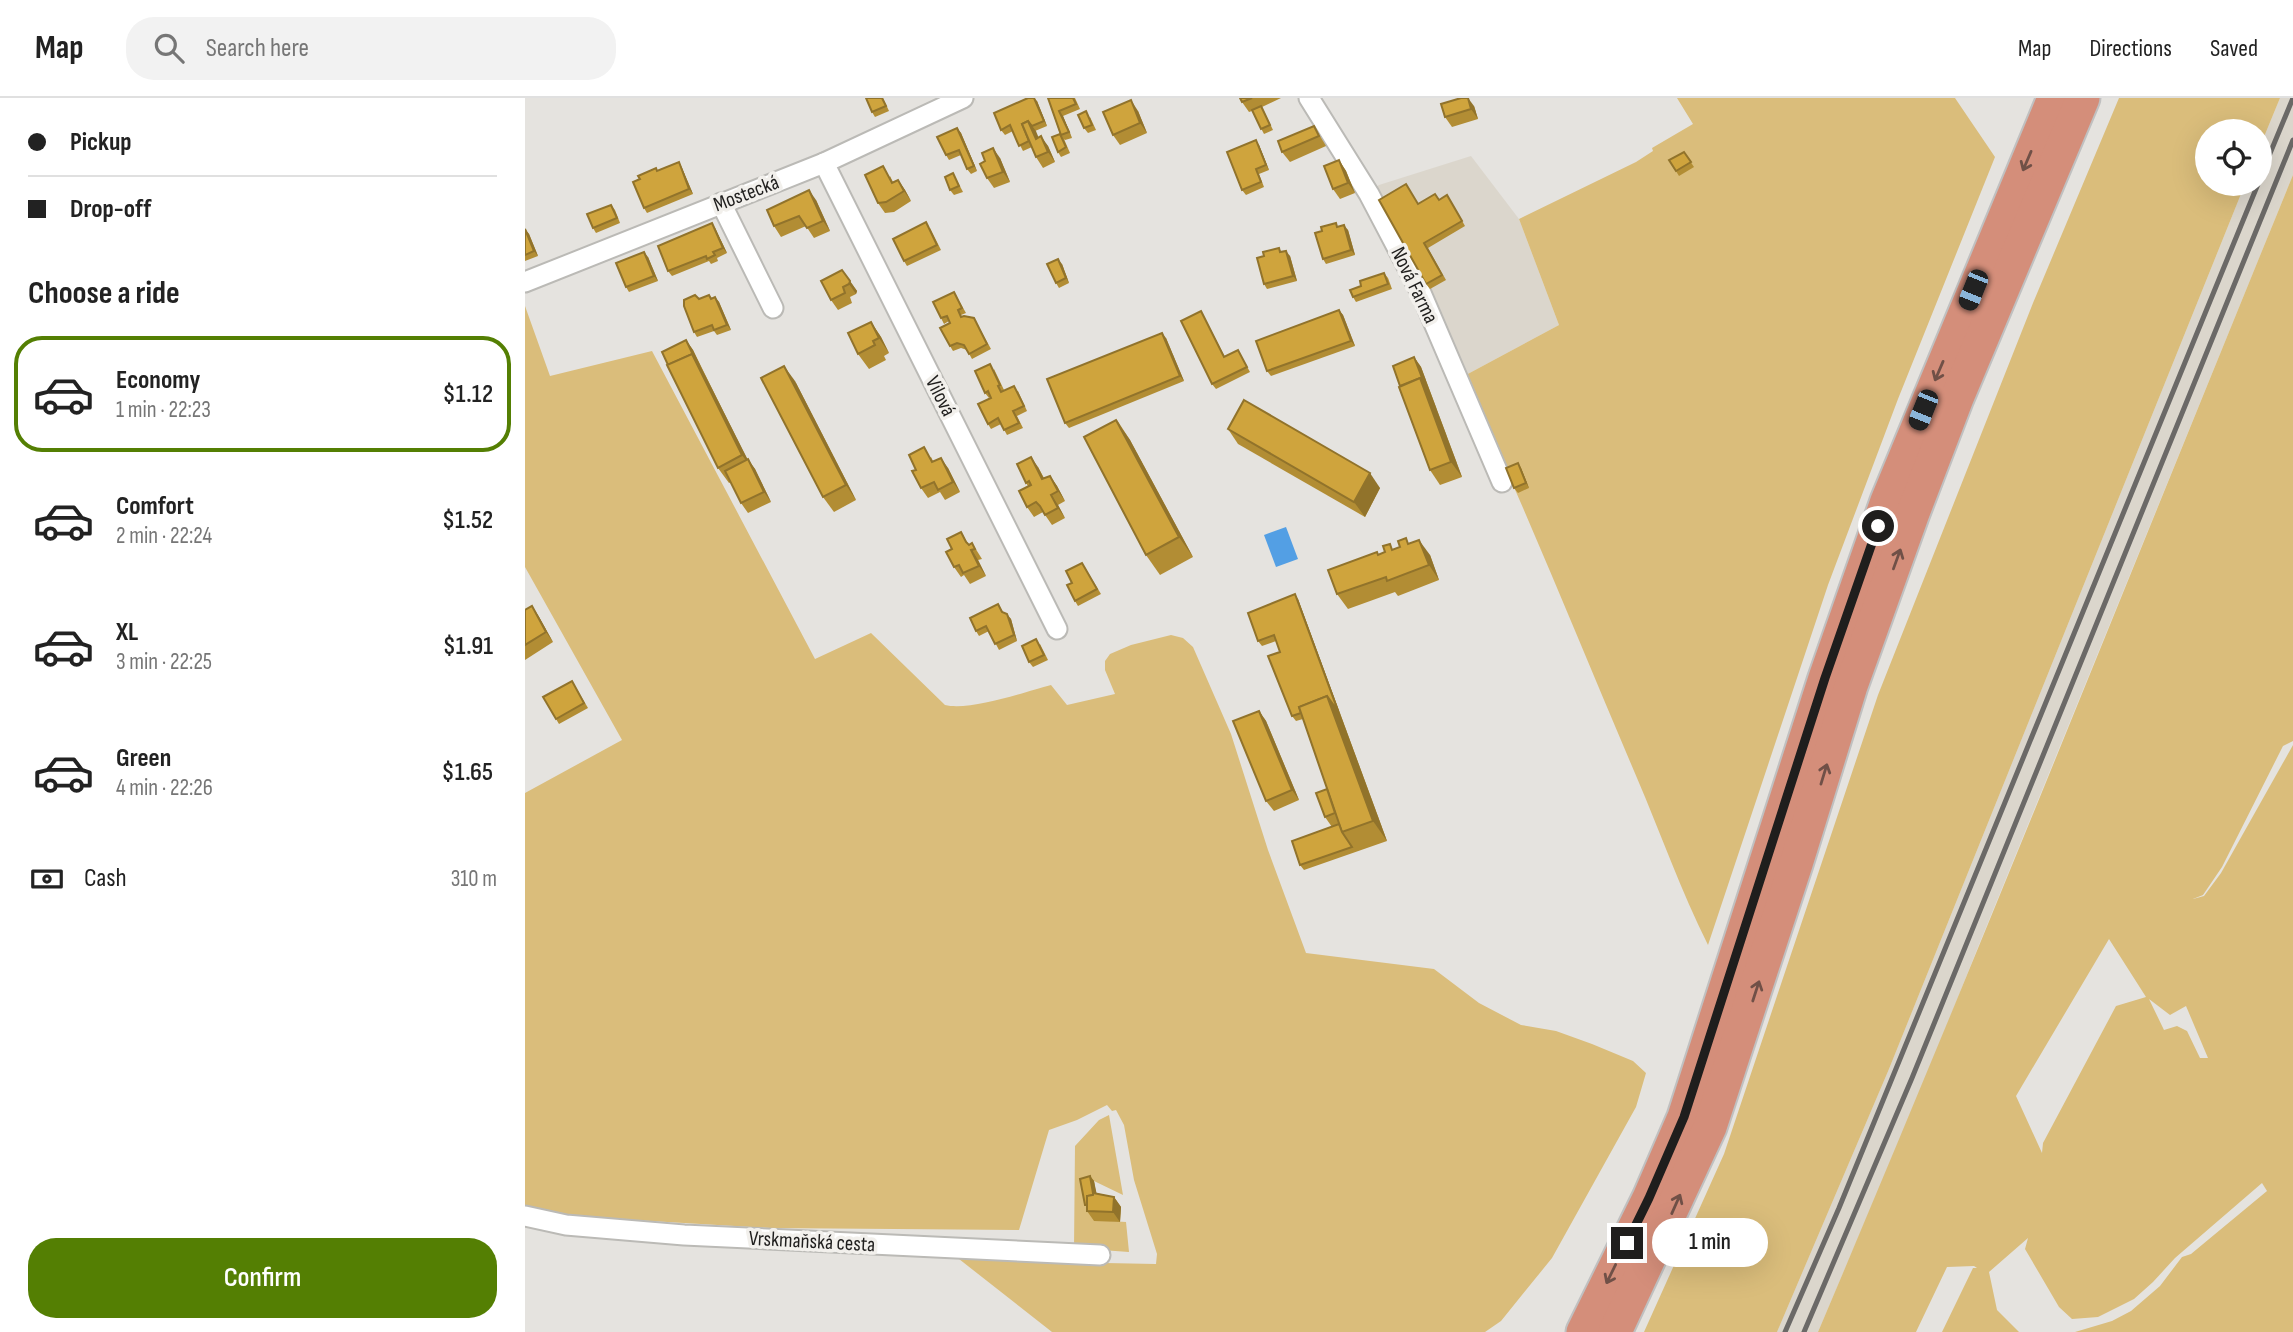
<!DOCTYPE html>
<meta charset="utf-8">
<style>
:root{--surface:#fff;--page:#f2f2f2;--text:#222;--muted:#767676;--line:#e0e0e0;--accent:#547f03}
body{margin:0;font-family:"Sofia Sans Condensed",sans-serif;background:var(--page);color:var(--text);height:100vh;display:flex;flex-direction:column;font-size:26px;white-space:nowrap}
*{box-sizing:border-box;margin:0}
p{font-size:23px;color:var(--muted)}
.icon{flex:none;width:38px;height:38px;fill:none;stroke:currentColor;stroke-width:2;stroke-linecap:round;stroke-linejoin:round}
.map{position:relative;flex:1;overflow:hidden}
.sheet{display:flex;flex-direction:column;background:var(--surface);width:525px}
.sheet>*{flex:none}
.guide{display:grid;align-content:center;height:154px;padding:0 28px;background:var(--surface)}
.tools{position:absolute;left:1670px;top:21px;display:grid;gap:14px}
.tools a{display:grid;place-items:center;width:77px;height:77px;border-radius:50%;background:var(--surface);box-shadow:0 7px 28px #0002;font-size:35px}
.end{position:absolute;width:32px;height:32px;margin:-16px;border:9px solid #1f1e1d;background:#fff;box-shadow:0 0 0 4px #fff}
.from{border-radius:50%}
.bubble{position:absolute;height:49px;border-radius:24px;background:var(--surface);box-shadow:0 7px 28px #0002;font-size:23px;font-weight:600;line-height:49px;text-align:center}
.car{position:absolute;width:21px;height:42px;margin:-21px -10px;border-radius:9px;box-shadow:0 0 5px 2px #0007;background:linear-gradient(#222 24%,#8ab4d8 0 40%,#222 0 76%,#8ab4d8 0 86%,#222 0)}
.guide b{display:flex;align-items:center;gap:24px;height:66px;font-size:26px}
.guide b+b{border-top:2px solid var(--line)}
.guide i{width:18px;height:18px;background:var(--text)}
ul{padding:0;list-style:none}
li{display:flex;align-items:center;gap:21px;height:116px;margin:0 14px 10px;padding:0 14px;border:4px solid transparent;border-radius:28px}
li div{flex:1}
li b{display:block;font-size:26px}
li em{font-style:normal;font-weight:600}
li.selected{border-color:var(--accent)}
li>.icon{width:63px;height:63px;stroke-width:1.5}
h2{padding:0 28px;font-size:32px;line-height:84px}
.pay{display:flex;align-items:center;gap:18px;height:77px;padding:0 28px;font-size:26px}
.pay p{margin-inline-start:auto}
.action{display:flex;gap:14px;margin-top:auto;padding:14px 28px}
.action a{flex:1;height:80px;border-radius:28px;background:var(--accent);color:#fff;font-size:28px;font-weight:600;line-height:80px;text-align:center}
header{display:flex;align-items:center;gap:42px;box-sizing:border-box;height:98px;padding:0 35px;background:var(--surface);border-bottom:2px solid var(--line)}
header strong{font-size:33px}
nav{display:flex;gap:38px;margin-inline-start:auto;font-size:24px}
.search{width:490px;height:63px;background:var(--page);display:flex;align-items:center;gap:18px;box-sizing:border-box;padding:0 24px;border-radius:28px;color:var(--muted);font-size:26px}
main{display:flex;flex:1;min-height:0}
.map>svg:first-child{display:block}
</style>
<header>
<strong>Map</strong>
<div class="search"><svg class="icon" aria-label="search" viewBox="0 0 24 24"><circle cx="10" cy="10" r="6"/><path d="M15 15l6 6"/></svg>Search here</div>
<nav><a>Map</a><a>Directions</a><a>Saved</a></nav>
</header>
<main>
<section class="sheet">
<div class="guide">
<b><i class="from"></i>Pickup</b>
<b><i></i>Drop-off</b>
</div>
<h2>Choose a ride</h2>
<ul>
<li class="selected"><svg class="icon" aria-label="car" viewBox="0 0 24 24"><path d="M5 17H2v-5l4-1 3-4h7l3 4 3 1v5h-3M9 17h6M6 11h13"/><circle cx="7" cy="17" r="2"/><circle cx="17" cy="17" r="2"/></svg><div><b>Economy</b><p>1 min · 22:23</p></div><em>$1.12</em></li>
<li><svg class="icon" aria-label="car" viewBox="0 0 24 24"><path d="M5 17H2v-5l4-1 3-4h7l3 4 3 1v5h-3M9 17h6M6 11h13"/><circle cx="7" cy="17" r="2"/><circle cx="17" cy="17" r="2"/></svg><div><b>Comfort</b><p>2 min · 22:24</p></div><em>$1.52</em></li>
<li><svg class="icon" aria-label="car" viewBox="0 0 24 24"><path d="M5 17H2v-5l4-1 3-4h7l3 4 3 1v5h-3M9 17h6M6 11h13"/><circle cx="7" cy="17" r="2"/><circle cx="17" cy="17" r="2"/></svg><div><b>XL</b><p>3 min · 22:25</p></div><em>$1.91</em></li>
<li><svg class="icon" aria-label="car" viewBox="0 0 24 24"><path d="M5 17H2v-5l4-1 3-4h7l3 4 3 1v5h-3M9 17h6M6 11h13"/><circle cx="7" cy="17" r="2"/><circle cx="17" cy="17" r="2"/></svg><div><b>Green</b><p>4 min · 22:26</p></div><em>$1.65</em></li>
</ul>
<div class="pay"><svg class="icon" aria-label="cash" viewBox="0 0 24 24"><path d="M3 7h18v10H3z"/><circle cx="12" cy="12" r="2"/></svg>Cash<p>310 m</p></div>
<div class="action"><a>Confirm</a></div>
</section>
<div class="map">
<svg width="1768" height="1234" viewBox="0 0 1768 1234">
<rect width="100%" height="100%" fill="#e5e3df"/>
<g fill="#dbd6cc">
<polygon points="1755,0 1768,0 1768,77 1453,849 1399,985 1293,1234 1252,1234 1364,971 1720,86 1734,86 1734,51"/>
<polygon points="946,58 994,121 1034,227 939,278 847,92 854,87"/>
</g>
<g fill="#dabd7b" fill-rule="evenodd">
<path d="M 1152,0 L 1430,0 L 1470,59 L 1373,301 L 1303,487 L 1183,847 C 1156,793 1136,736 1112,680 C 1055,546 1001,411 939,278 L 1034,227 L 994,121 L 1111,64 L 1128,53 L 1127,50 L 1168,26 Z"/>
<polygon points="1594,0 1755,0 1734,51 1734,33 1682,33 1682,86 1720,86 1364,971 1252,1234 1119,1234 1199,1056 1353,597 1508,205"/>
<path d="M 1768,77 L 1768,643 L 1758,648 L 1697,769 L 1678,797 L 1668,801 L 1679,798 L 1696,775 L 1768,647 L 1768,1234 L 1550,1234 L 1587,1223 L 1606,1213 L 1635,1188 L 1657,1159 L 1666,1156 L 1742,1093 L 1737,1085 L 1650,1160 L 1628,1184 L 1609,1201 L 1573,1219 L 1547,1221 L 1534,1209 L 1500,1151 L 1503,1140 L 1464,1174 L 1472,1212 L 1494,1234 L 1417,1234 L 1448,1170 L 1452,1170 L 1449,1168 L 1422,1169 L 1391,1234 L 1293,1234 C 1456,850 1610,463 1768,77 ZM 1584,841 L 1621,899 L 1591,908 L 1518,1045 L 1517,1055 L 1491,998 ZM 1624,901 L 1645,917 L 1661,908 L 1683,960 L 1675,960 L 1662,933 L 1652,928 L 1639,932 Z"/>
<path d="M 0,208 L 25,278 L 127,253 L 290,561 L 346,535 L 420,607 C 445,613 500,594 526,587 L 542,607 L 590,596 L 580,572 L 580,563 L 585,556 L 606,547 L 646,537 L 658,540 L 668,549 L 706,636 L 743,752 L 781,855 L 909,871 L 954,905 L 996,927 L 1031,933 L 1067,946 L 1108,963 L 1121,975 L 1111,1009 L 1027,1160 L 976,1223 L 960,1234 L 527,1234 L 420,1150 L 580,1165 L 631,1166 L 632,1156 L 609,1082 L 599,1027 L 591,1012 L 587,1013 L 582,1007 L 552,1022 L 524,1032 L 494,1132 L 245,1130 L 58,1119 L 0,1111 L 0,695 L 97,642 L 0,469 Z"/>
<polygon points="584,1017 598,1097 569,1083 559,1085 569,1122 601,1124 604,1154 549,1150 550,1048 574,1022"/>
</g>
<polygon fill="#539fe4" points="761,429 773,461 751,469 739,437"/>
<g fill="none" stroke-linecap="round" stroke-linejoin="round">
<defs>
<g id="minor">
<polyline points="784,0 844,96 896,195 977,384"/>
<polyline points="299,65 532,531"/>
<polyline points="196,105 248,210"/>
<polyline points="0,184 299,65 438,0"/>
<polyline points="0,1118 41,1127 159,1137 575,1157"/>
</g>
<g id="trunk">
<polyline points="1058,1234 1124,1100 1159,1019 1300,580 1362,403 1529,0"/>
<polyline points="1090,1234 1185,1029 1271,766 1326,588 1388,415 1432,300 1558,0"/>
</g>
</defs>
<use href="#minor" stroke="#bbbab6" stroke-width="23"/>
<use href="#trunk" stroke="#c0c0c0" stroke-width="37"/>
<use href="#minor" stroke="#fff" stroke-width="19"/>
<use href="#trunk" stroke="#d48e7a" stroke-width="33"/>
<g stroke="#6b6967" stroke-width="5">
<polyline points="1734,82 1768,0"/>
<polyline points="1260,1234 1314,1110 1733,86"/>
<polyline points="1279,1234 1387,980 1768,42"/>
</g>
</g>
<g fill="#b28d34">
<polygon points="341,0 358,0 364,13 350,19 347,14"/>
<polygon points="523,0 550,0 555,11 538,18 547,40 540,42 539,41 545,55 536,59 533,54 535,36"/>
<polygon points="715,0 756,0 737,9 748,32 739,36 727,13 724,14 717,4"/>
<polygon points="512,3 522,28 510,33 513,39 523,48 530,64 518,70 511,59 507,49 498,53 488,33 480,37 476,32"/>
<polygon points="949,8 953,21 927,29 920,19"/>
<polygon points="613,13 622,35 595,47 588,37"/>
<polygon points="565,19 571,32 563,35 559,30"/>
<polygon points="789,28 801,48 765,64 757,54"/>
<polygon points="432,30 436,35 452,73 446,76 442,71 436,57 424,62 421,57"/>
<polygon points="734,47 744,72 734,76 739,89 721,97 717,92"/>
<polygon points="1159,54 1169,69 1154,78 1144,62"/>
<polygon points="475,60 485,84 469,90 462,80"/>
<polygon points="814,62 821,73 830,95 815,101 808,91"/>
<polygon points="154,64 157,70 168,96 122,115 119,110 133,73"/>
<polygon points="428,75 438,94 429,97 425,92"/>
<polygon points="365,78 368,84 373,82 380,92 386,103 369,114 360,115 353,105"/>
<polygon points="881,86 893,106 914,102 926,103 940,128 903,150 921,182 905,191 901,186"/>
<polygon points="291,102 305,133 289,140 281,128 256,139 249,128"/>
<polygon points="86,107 90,112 95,125 71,135 68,130"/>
<polygon points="813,128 823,132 830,157 801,166 798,161"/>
<polygon points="190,130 202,155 192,160 193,163 186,166 184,163 147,178 143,173"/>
<polygon points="405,130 416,152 382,168 379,163"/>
<polygon points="0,131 4,136 13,158 0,163"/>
<polygon points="754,150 756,154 765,158 772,183 742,191 739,186 739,158"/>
<polygon points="123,159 133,183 104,194 101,189"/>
<polygon points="537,166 544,185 534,190 531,185"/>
<polygon points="317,172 332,193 331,196 325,199 327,205 313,212 306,202"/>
<polygon points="859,175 863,180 867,191 831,204 828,199 836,188"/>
<polygon points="429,194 441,215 436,217 437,219 449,220 466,251 447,261 442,252 436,250 428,253 425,248 425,225 424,223 419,226 416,220"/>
<polygon points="184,197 187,200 190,199 194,204 206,232 192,237 189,233 172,239 169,234 174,201"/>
<polygon points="814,212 818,217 830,248 746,278 742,273"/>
<polygon points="676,213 700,259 713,252 725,274 691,291 687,286"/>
<polygon points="346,224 356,239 364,255 359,258 361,262 344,271 333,256"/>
<polygon points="641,240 659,283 544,330 540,325"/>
<polygon points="161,242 168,252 222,361 230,371 246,404 223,415 216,405 206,384 204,385 193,370"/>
<polygon points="889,259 896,269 937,379 915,387 905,372 875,288"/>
<polygon points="469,271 479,292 477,294 493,293 502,313 492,318 498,330 482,337 476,326 466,331 463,326 466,300 465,299 464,300 460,295"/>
<polygon points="270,283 331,402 309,414 298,399"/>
<polygon points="592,322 605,342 668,459 635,477 621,457"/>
<polygon points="703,331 855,390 840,419 713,346"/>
<polygon points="406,359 408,363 423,370 435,394 420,402 415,394 403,400 396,390 391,372"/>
<polygon points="993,365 996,370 1004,390 993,395 989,390"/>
<polygon points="513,369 519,380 525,378 532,388 540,403 533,407 540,420 527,427 518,414 509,419 502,409 503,388 501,385"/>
<polygon points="447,445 457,461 453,462 461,478 445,486 439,477 436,479 429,469 427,451"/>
<polygon points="884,446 905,457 914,482 873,498 870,494 823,511 812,496 852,454 853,457"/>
<polygon points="557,465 576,496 553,508 550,503 547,485"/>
<polygon points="773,501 862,743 779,772 775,767 807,729 800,719 802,691 778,621 771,623 767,618 755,554 751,543 737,548 733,543"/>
<polygon points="473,506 478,514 486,521 492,543 474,552 464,533 454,538 451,533"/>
<polygon points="7,508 14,519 28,544 0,562 0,512"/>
<polygon points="515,546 523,562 508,569 504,564"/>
<polygon points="47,583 63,610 34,626 31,621"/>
<polygon points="734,613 741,623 774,702 749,713 741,703"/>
<polygon points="565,1078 569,1083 571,1095 589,1099 596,1109 595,1124 569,1123 562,1113 562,1109 560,1107"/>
</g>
<g fill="#91732b">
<polygon points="509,0 512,3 522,28 519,23"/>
<polygon points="943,0 949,8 953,21 946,11"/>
<polygon points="606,2 613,13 622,35 615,25"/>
<polygon points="534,13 538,18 547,40 544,34"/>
<polygon points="503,23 511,33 518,51 511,41"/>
<polygon points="432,30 436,35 452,73 449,68"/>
<polygon points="516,38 523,48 530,64 523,54"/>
<polygon points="731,42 734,47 744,72 741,67"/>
<polygon points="468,50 475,60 485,84 478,74"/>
<polygon points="814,62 821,73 830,95 823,85"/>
<polygon points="154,64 157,70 168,96 164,91"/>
<polygon points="373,82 380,92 386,103 379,93"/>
<polygon points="284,92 291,102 305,133 298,123"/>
<polygon points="187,125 190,130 202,155 198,150"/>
<polygon points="819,127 823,132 830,157 826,152"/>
<polygon points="0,131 4,136 13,158 9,153"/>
<polygon points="761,153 765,158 772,183 768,178"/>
<polygon points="119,154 123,159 133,183 129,178"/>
<polygon points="533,161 537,166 544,185 541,180"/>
<polygon points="325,183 332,193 331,196 324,186"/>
<polygon points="190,199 194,204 206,232 202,227"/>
<polygon points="814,212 818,217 830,248 826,243"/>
<polygon points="346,224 356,239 364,255 354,240"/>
<polygon points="637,235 641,240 659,283 655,278"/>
<polygon points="161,242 168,252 177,271 170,261"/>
<polygon points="167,256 177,271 228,372 217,357"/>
<polygon points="889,259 896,269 937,379 926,364 895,280"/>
<polygon points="259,268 270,283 331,402 321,387"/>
<polygon points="591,322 605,342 668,459 654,439"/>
<polygon points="506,359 513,369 524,391 517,381"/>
<polygon points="416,360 423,370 435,394 428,384"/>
<polygon points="223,361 230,371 246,404 239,394"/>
<polygon points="993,365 996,370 1004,390 1001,385"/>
<polygon points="845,375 855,390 840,419 829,404"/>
<polygon points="525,378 532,388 540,403 533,393"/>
<polygon points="526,397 533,407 540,420 533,410"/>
<polygon points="436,434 453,462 461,478 454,468"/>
<polygon points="894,442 905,457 914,482 904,467"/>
<polygon points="770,496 773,501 862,743 848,723 802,598"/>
<polygon points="7,508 14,519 28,544 21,534"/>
<polygon points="482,516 486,521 492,543 489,537"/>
<polygon points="734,613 741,623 774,702 767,692"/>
<polygon points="565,1078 569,1083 574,1107 570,1102"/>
<polygon points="589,1099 596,1109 595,1124 588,1114"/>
</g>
<g fill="#cfa43d" stroke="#91732b" stroke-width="2">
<polygon points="341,0 357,0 361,8 347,14"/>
<polygon points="503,0 509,0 519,23 507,28 503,23 497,26 504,43 494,48 485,27 476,32 469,15"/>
<polygon points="523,0 548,0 551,6 534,13 544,34 536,37"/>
<polygon points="715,0 727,0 717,4"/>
<polygon points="936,0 943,0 946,11 920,19 916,6"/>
<polygon points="606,2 615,25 588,37 578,14"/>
<polygon points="736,8 745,27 736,31 727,12"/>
<polygon points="561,13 567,27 559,30 553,17"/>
<polygon points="503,23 511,41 516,38 523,54 511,59 497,26"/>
<polygon points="789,28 794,38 757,54 753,43"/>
<polygon points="432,30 449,68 442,71 434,52 421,57 412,39"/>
<polygon points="535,36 541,49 533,54 527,39"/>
<polygon points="731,42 741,67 731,71 736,84 717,92 702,54"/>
<polygon points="468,50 478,74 462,80 455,66 460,63 457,55"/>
<polygon points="1159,54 1166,64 1151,73 1144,62"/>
<polygon points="814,62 823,85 808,91 799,68"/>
<polygon points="154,64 164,91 119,110 108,84 115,81 113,78 131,70 132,73"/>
<polygon points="358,68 367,85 373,82 379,93 361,104 353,105 340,77"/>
<polygon points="428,75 434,88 425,92 420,79"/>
<polygon points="881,86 893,106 910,96 914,102 922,97 937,123 899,145 917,177 901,186 854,102"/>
<polygon points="284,92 298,123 282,130 274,118 249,128 242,112"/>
<polygon points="86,107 92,120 68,130 62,116"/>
<polygon points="401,124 412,147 379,163 368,141"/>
<polygon points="187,125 198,150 188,154 190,157 182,161 181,158 143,173 133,148"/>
<polygon points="811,125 812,129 819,127 826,152 798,161 790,135 797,133 796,129"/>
<polygon points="0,131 9,153 0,157"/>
<polygon points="754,150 755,154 761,153 768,178 739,186 732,160 739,158 738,154"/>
<polygon points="119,154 129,178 101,189 91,165"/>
<polygon points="533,161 541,180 531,185 522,166"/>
<polygon points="317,172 325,183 324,186 318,189 320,195 306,202 296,183"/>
<polygon points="859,175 863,186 828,199 825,192 836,188 835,183"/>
<polygon points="429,194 437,210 433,212 436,219 439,218 449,220 462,246 444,256 439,247 432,245 425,248 415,230 425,225 422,218 416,220 408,204"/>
<polygon points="170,197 174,201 184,197 186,201 190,199 202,227 189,232 187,227 169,234 159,208 159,202"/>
<polygon points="814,212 826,243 742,273 731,243"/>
<polygon points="676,213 699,259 713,252 722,269 687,286 656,223"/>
<polygon points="346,224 354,240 348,243 350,247 333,256 323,235"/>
<polygon points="637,235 655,278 540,325 522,281"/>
<polygon points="161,242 170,261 167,256 143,267 137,254"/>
<polygon points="167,256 217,357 193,370 142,267"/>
<polygon points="889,259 899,285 895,280 875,288 868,268"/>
<polygon points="465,266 475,287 473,288 476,294 489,288 499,308 488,313 494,325 479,332 473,320 463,326 453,306 466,300 463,293 460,295 450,273"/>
<polygon points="259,268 321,387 298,399 236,280"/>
<polygon points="895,280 926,364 905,372 874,289"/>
<polygon points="719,302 845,375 829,404 703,331"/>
<polygon points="591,322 654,439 621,457 559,339"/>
<polygon points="399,349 407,364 416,360 428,384 413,392 409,384 396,390 387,373 391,372 384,357"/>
<polygon points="506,359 517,381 525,378 533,393 526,397 533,410 520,417 515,408 511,404 502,409 494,393 506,387 504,383 501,385 492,366"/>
<polygon points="223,361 239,394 216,405 200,373"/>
<polygon points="993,365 1001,385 989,390 981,370"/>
<polygon points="436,434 441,444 444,447 447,445 450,451 446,452 454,468 438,475 434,467 429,469 421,454 427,451 422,441"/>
<polygon points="881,440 883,446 894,442 904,467 862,483 861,479 812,496 803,472 852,454 853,457 860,454 858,448 865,446 867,452 875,449 873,443"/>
<polygon points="557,465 572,491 550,503 542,487 547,485 541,473"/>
<polygon points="770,496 813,613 802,598 774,609 776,615 767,618 743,558 755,554 749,537 733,543 723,515"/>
<polygon points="473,506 477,514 482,516 489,537 470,546 461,528 451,533 445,520"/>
<polygon points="7,508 21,534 0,547 0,512"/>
<polygon points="511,541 519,557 504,564 497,548"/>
<polygon points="47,583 59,605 31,621 18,599"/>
<polygon points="802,598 848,723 817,734 774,609"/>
<polygon points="734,613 767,692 741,703 708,623"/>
<polygon points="802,691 810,715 800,719 791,695"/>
<polygon points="814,726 817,734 827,749 775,767 767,743"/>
<polygon points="565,1078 568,1095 568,1097 562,1098 562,1107 560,1107 555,1081"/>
<polygon points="568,1095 589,1099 588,1114 562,1113 562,1098 568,1097"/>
</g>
<defs><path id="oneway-shaft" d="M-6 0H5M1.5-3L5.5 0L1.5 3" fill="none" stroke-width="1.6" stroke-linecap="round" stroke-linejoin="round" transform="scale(1.75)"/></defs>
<g stroke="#705047">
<use href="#oneway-shaft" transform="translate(1502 63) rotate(113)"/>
<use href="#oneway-shaft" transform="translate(1414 273) rotate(113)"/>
<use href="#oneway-shaft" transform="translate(1372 461) rotate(-70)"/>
<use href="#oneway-shaft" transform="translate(1299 676) rotate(-73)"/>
<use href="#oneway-shaft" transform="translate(1231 893) rotate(-72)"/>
<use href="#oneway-shaft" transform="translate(1151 1106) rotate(-66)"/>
<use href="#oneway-shaft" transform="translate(1086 1176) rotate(116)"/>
</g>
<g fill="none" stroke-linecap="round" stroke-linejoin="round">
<polyline stroke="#1f1e1d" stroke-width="9" points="1102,1145 1124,1100 1159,1019 1300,580 1353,428"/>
</g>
<g text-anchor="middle" stroke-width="7" stroke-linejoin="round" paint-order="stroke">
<g font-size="21" fill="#1f1e1d" stroke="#f2f0ec">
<text transform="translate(221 95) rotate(-21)" y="7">Mostecká</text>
<text transform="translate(890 187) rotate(64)" y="7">Nová Farma</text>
<text transform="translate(416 298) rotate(63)" y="7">Vilová</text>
<text transform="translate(287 1143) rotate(3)" y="7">Vrskmaňská cesta</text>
</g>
</g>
</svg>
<div class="tools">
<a><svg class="icon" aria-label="locate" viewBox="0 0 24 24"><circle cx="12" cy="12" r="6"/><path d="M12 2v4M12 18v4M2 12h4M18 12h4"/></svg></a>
</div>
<i class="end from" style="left:1353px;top:428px"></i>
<i class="end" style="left:1102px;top:1145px"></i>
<div class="bubble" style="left:1127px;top:1120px;width:116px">1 min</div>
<i class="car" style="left:1448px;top:192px;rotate:202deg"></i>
<i class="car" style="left:1398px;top:312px;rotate:202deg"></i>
</div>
</main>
